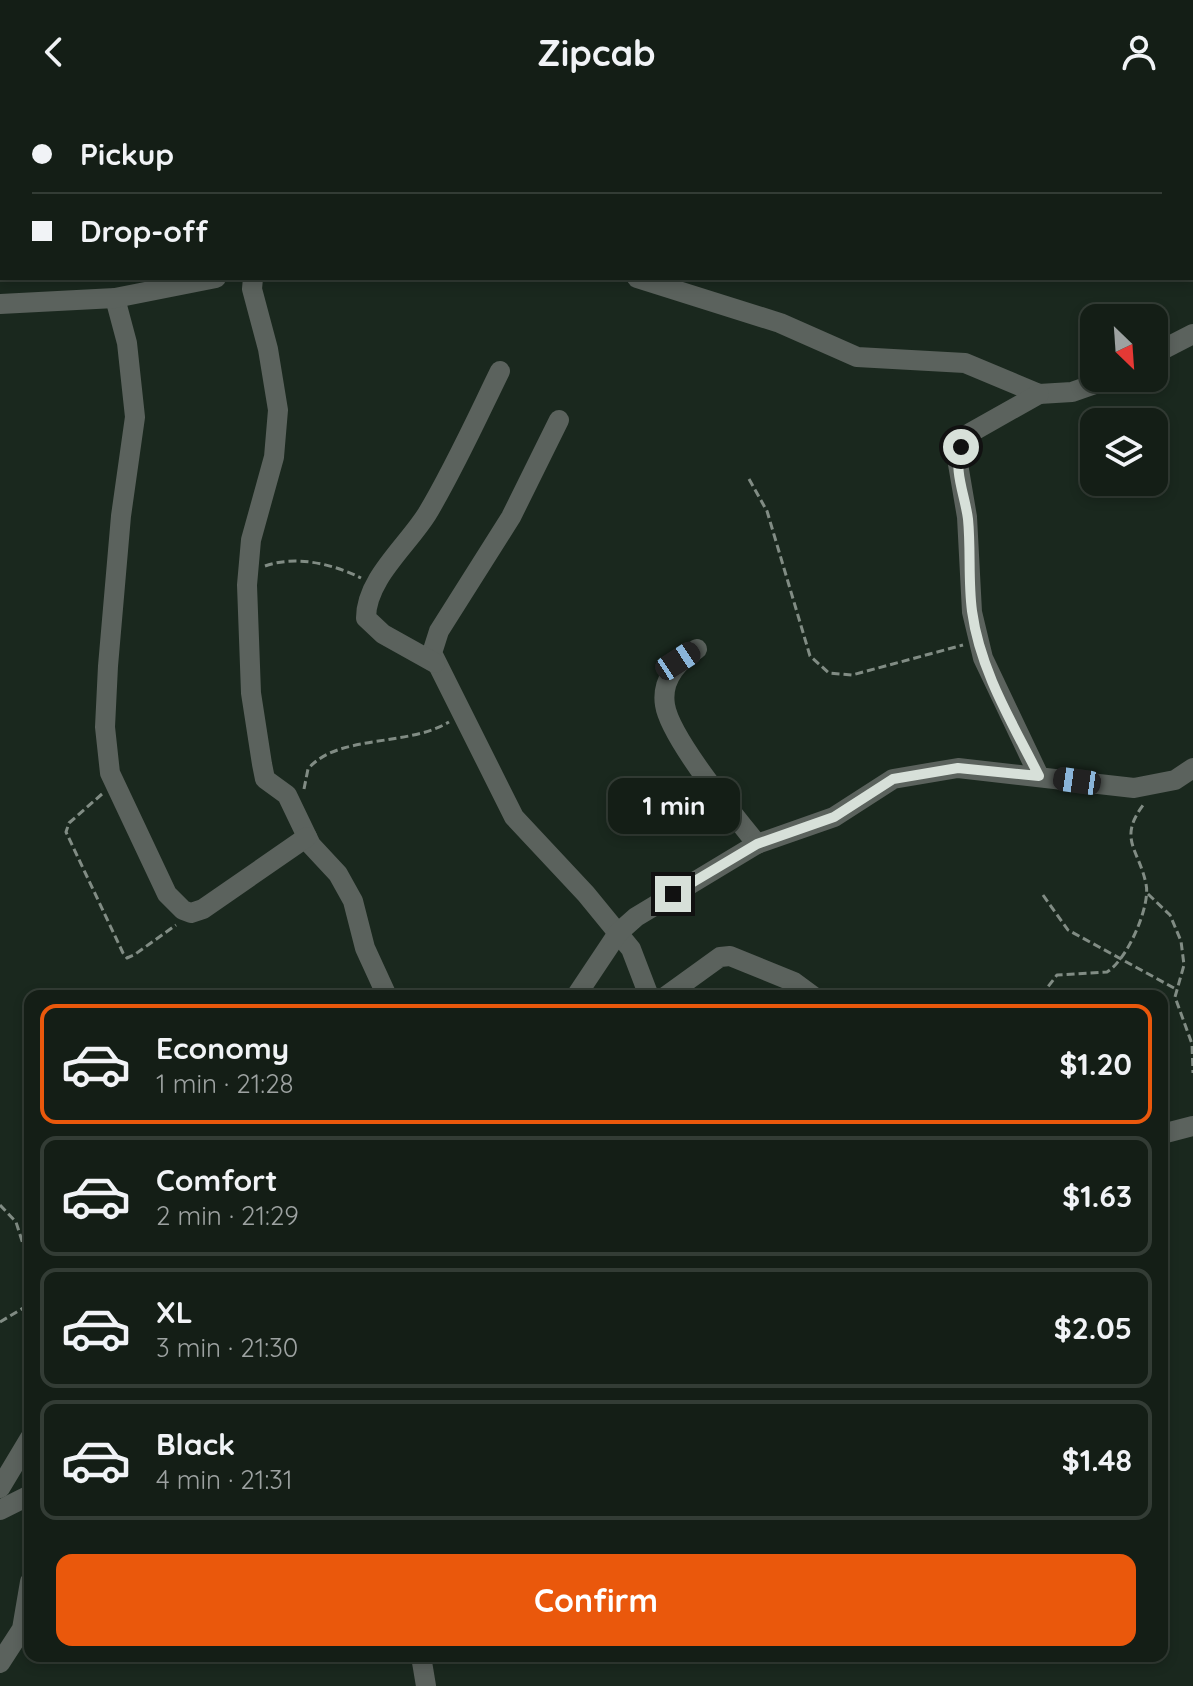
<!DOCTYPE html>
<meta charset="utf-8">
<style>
:root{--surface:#141e16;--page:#1d271f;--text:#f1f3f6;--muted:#9da2a1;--line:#333c35;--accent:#ea580c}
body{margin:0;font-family:Quicksand,sans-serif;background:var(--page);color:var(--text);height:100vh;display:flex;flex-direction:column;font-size:30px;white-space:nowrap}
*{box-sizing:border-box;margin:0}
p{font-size:26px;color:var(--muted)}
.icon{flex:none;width:44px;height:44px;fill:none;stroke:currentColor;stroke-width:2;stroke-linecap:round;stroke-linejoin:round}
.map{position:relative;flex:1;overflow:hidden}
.sheet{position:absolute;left:24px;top:886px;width:1144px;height:672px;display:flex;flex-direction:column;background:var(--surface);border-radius:16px;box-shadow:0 4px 12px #0003,0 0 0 2px var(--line)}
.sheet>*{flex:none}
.banner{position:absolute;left:0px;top:0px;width:1194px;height:176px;box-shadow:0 4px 12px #0003,0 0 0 2px var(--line);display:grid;align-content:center;height:176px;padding:0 32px;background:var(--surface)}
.needle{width:52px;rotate:155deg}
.fabs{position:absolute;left:1080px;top:200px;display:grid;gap:16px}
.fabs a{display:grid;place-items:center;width:88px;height:88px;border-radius:16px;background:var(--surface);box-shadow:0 4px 12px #0003,0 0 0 2px var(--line);font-size:40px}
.end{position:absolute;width:36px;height:36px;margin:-18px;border:10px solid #d7e0d9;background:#111;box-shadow:0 0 0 4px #111}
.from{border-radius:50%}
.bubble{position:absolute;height:56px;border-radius:16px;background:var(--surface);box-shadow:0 4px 12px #0003,0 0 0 2px var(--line);font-size:26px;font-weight:700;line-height:56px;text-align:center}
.car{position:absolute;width:24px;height:48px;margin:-24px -12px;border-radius:10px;box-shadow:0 0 6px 2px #0007;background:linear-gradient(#222 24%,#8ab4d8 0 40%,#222 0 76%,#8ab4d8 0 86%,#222 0)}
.banner b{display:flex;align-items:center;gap:28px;height:76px;font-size:30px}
.banner b+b{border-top:2px solid var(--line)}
.banner i{width:20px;height:20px;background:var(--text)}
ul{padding:14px 0 0;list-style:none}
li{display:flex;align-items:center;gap:24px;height:120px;margin:0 16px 12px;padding:0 16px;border:4px solid var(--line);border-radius:16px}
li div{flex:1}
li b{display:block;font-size:30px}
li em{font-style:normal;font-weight:700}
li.on{border-color:var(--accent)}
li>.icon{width:72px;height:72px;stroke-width:1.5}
.button{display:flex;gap:16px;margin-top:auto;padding:16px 32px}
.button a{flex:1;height:92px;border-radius:16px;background:var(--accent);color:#fff;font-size:32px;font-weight:700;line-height:92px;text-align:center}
header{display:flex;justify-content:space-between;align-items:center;height:104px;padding:0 32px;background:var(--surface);font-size:36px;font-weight:700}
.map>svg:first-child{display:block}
</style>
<header><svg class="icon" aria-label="back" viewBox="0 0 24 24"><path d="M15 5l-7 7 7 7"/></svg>Zipcab<svg class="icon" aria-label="person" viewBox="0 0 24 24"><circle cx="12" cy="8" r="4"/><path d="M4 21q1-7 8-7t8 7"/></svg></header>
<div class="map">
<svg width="1193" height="1582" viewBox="0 0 1193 1582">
<rect width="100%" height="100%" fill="#1a281e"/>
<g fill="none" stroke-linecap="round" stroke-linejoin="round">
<g stroke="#818c84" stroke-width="3" stroke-dasharray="8 4" stroke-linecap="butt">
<polyline points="108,0 109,2"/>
<polyline points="749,375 767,407 810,552 829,569 852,571 963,541"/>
<path d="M 265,462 C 296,451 333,460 361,474"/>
<path d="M 304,685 L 308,665 C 337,630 408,643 449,618"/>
<polyline points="102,690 69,719 66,728 123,849 127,854 134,851 176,821"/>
<polyline points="1148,790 1170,811 1181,837 1184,861 1175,893 1192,940 1193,969"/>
<polyline points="1043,791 1068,826 1174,884"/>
<path d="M 1041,892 L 1057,871 L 1107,868 C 1127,856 1151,802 1146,780 C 1139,745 1117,735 1144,700"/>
<polyline points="0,1101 16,1118 30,1162"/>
<polyline points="0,1218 30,1200"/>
</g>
<g stroke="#5b625d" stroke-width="20">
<polyline points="253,174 252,185 268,245 278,306 274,353 251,436 247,481 251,589 262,660 265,675 287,691 311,741 338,770 353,797 365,844 387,892"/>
<polyline points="637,174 780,219 857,253 965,259 1039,290 1072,288 1112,274"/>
<polyline points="115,194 127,239 135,313 121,412 108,562 105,623 110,669 167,790 183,806 191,809 203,805 307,733"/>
<polyline points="0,200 115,194 216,174"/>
<polyline points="1154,250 1193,230"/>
<polyline points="559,316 511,413 439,527 432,549 514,713 586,790 631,845 649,892"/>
<path d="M 697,545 C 678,557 661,576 665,601 C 670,634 734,711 757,740"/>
<path d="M 435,559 L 383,530 L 366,514 C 366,475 407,442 427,410 C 454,365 477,314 500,267"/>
<polyline points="1039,672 983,554 972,508 967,413 957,354 970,329 1039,290"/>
<polyline points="576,892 618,829 636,813 757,740 834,713 893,675 958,664 1134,684 1175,676 1193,664"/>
<polyline points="666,892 720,853 730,852 794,878 813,892"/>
<polyline points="1162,1030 1193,1022"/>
<polyline points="0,1384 30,1334"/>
<polyline points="0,1406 30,1391"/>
<polyline points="421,1552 426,1582"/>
<polyline points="0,1559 22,1525 30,1478"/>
</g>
</g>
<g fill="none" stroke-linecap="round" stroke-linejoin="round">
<path stroke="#d7e0d9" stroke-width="10" d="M 673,790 L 757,740 L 834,713 L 893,675 L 958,664 L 1039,672 C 1013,620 980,567 972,507 C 968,477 971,446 968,415 C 965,391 953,366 961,343"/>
</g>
</svg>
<div class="fabs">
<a><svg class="needle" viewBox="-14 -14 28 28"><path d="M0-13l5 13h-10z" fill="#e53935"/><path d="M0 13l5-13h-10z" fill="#9da2a1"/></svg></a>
<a><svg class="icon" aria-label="layers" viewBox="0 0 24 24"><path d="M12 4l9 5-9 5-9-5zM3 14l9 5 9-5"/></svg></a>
</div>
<i class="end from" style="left:961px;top:343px"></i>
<i class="end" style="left:673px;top:790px"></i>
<div class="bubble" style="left:608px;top:674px;width:132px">1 min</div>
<i class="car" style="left:678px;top:557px;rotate:57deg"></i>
<i class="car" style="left:1077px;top:677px;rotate:278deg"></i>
<div class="banner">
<b><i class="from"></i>Pickup</b>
<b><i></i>Drop-off</b>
</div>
<section class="sheet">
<ul>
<li class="on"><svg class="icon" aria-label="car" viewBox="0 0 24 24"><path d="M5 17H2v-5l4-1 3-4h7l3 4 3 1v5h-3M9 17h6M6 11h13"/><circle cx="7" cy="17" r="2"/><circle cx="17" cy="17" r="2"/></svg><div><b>Economy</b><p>1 min · 21:28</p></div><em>$1.20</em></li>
<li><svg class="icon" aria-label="car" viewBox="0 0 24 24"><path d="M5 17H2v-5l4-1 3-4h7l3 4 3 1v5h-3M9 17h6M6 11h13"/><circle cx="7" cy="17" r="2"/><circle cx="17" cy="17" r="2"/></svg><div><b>Comfort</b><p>2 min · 21:29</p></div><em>$1.63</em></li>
<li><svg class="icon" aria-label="car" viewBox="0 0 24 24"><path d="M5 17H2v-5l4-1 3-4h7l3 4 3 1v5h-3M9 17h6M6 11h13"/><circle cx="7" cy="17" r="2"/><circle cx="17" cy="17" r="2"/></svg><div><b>XL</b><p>3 min · 21:30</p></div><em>$2.05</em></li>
<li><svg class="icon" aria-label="car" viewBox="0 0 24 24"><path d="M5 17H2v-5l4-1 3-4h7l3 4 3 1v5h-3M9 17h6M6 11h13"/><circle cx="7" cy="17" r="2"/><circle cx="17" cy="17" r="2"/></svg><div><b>Black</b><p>4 min · 21:31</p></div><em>$1.48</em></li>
</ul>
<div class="button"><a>Confirm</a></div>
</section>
</div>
